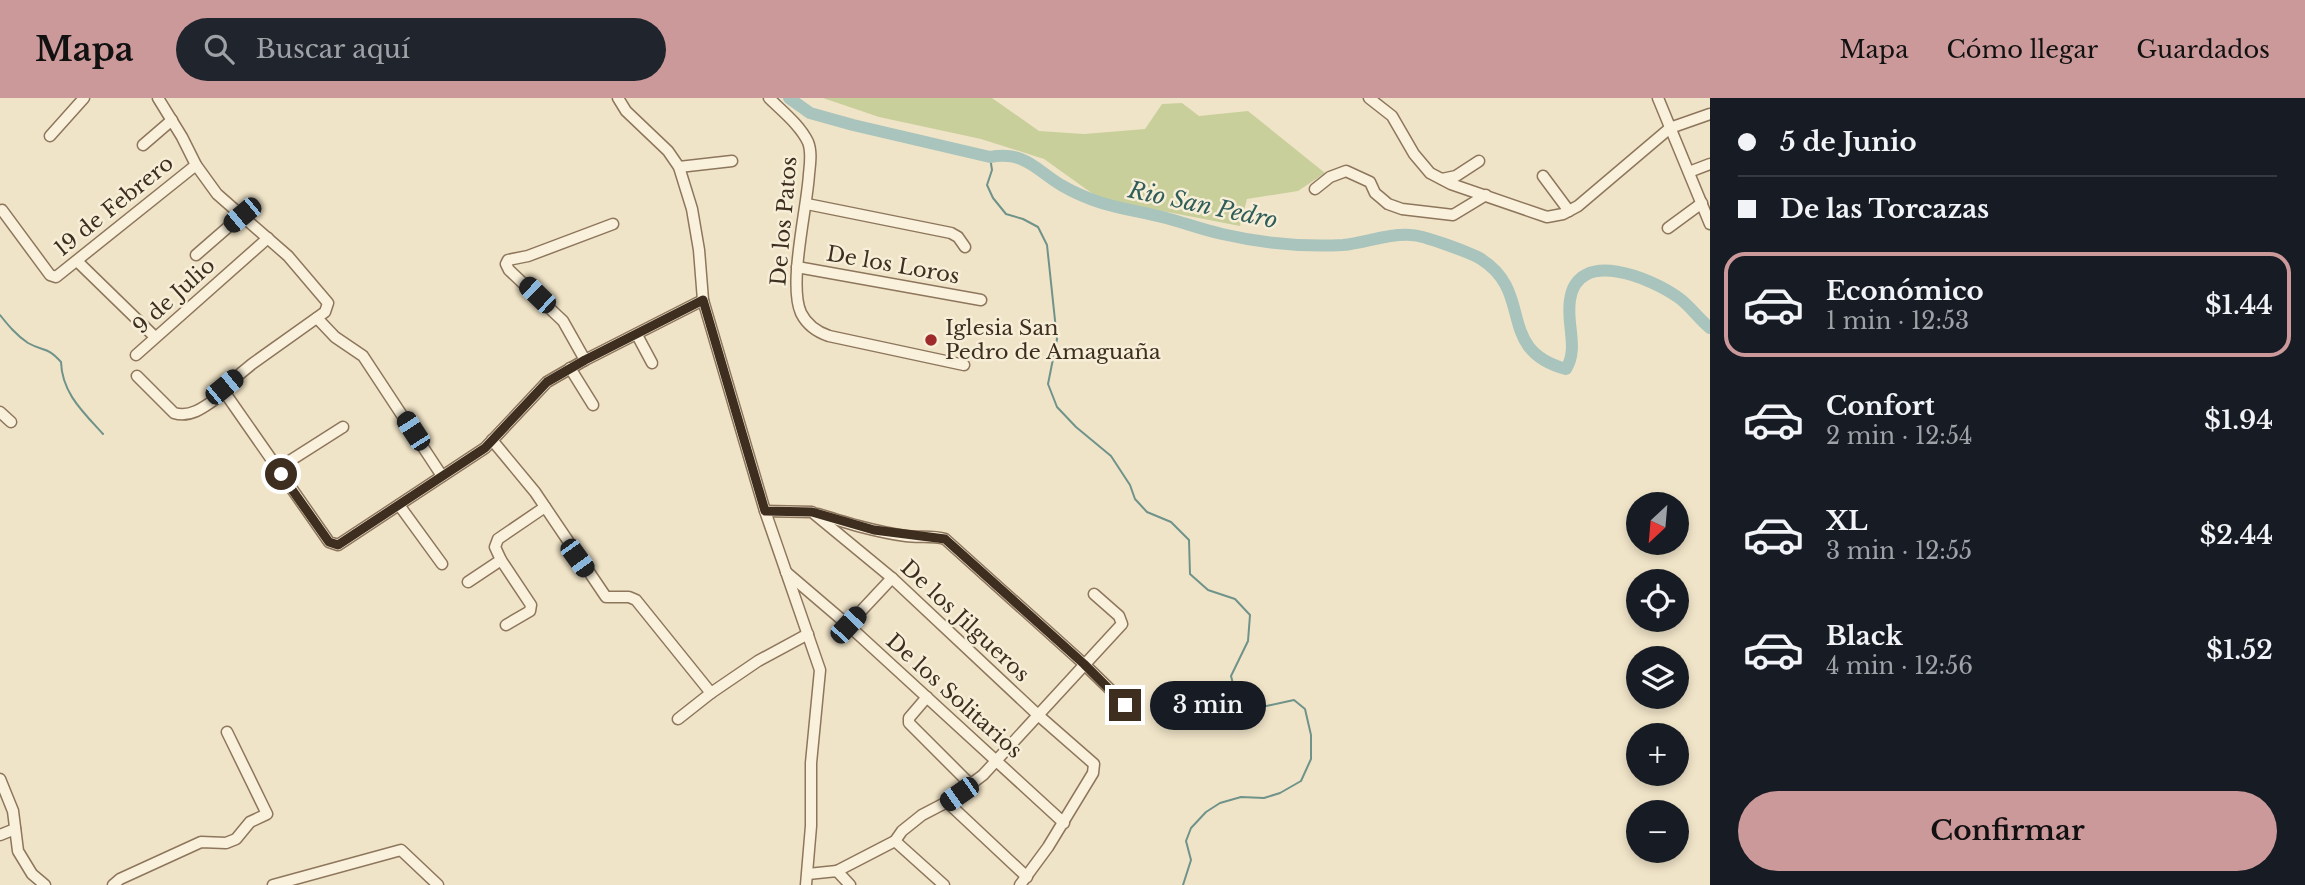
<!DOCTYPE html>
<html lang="es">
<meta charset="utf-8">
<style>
:root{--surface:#171b24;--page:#20242c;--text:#f1f3f6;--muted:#9ea1a6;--line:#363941;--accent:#cc999b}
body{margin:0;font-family:"Libre Baskerville",serif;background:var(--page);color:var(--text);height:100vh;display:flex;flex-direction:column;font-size:26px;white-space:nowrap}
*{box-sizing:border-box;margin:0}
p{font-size:23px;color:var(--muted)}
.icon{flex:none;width:38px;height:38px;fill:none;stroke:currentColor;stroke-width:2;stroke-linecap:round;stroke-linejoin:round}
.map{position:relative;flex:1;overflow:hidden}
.details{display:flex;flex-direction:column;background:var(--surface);width:595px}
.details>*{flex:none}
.hud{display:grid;align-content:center;height:154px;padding:0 28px;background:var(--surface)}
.needle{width:46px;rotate:206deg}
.tools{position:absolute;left:1626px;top:394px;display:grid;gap:14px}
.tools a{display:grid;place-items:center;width:63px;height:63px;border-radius:50%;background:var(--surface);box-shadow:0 4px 10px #0003;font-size:35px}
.end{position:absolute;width:32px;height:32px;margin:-16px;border:9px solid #3d2e20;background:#fff;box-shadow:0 0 0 4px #fff}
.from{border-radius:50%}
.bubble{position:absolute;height:49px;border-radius:24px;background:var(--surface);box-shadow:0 4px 10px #0003;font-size:23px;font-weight:600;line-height:49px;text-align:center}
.car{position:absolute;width:21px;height:42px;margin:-21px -10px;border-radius:9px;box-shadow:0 0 5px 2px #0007;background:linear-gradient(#222 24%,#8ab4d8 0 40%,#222 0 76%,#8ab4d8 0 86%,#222 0)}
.hud b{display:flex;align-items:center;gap:24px;height:66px;font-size:26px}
.hud b+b{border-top:2px solid var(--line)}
.hud i{width:18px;height:18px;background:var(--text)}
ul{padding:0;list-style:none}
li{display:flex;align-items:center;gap:21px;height:105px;margin:0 14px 10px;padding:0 14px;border:4px solid transparent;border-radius:21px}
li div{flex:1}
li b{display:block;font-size:26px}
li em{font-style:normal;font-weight:600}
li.active{border-color:var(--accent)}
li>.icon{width:63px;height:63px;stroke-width:1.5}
.primary-button{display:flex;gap:14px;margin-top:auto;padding:14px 28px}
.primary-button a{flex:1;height:80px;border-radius:42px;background:var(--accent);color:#111;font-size:28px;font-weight:600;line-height:80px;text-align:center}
header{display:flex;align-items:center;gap:42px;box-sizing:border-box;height:98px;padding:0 35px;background:var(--accent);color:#111}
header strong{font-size:33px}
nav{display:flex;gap:38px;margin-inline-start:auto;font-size:24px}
.search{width:490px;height:63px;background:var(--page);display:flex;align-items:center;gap:18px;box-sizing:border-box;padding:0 24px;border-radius:38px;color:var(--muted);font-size:26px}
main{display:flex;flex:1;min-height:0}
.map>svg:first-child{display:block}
</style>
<header>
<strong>Mapa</strong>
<div class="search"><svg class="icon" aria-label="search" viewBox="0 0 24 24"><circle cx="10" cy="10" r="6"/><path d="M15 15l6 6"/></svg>Buscar aquí</div>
<nav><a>Mapa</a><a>Cómo llegar</a><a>Guardados</a></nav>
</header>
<main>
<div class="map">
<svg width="1710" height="787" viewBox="0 0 1710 787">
<rect width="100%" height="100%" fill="#f0e4c8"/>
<polygon fill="#c9cf9b" points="823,0 992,0 1039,33 1084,36 1145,31 1162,6 1182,5 1199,18 1248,13 1325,75 1298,93 1247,101 1240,128 1100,101 1044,61 981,41 879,19"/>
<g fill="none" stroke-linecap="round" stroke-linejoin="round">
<g stroke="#6f938a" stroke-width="2">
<polyline points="990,59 992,72 987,87 993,100 1006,116 1023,121 1038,129 1047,147 1057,241 1048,286 1057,309 1076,329 1111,358 1130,387 1135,401 1147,414 1171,424 1189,442 1190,476 1208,492 1235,501 1250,517 1248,543 1231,578 1237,601 1253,611 1294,602 1305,611 1311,637 1311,661 1301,683 1280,695 1264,700 1241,699 1220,705 1206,714 1191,730 1186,743 1191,762 1183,787"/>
<path d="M 0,217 C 8,227 16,237 28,245 C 44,254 47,248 61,264 C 62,295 83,314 103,336"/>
</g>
<path stroke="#a9c4bc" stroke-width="12" d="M 789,0 L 810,15 L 853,27 L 990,59 C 1025,53 1035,71 1061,87 C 1099,109 1126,110 1166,120 C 1185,125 1203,132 1222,136 C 1261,145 1304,149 1343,147 C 1365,145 1389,135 1411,137 C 1423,137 1471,155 1481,161 C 1535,195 1495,252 1566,271 C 1579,250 1566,226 1570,202 C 1577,149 1652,180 1679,200 C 1690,208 1699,221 1710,230"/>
<defs>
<g id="minor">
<polyline points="158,0 182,39 196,67 217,96 288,158 328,205 325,214 252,266 224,289 223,292 329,444 338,447 485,350 547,284 585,262 703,202"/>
<polyline points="618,0 626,13 668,53 679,69 692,111 699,152 703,202 765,413 820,572 811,665 811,728 806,787"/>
<path d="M 769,0 C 782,13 800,27 808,44 C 812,54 810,66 809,76 C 807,111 788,186 801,215 C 807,227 817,234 829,238 L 964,267"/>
<polyline points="1369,0 1392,18 1414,56 1430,75 1451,86 1547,119 1563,116 1578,108 1670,30 1710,16"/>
<polyline points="1658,0 1710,126"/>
<polyline points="50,38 84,0"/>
<polyline points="143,47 172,22"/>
<polyline points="679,69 732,63"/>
<polyline points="1689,74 1710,66"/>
<polyline points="1543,78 1569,113"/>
<polyline points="1442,81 1456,78 1479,63"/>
<polyline points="1315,91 1330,79 1346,73 1370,84 1375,95 1381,100 1388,106 1402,111 1453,117 1486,97"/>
<polyline points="807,106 951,135 958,139 965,149"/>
<polyline points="2,112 50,177 56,179 196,67"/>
<polyline points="1668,130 1702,105"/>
<polyline points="196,157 242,117"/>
<polyline points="78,164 155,239"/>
<polyline points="797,169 981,202"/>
<polyline points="317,220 335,239 363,258 442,378"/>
<polyline points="637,237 652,265"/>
<polyline points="136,257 268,140"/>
<polyline points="585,262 563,223 509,172 506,166 508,162 528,158 613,126"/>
<polyline points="570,270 593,307"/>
<path d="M 137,278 L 174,315 C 193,321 209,305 224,295"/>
<polyline points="0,314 11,324"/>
<polyline points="492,342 535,394 606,499 629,499 636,502 711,595 758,563 808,536"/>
<polyline points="277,371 343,329"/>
<polyline points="399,407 442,466"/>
<polyline points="765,413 812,414 892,480 1038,617 1094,666 1093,675 1048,749 1020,787"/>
<path d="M 818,416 C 847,425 876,434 906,438 C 919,440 932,437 945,441 L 1084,566 L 1125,606"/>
<polyline points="501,462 531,507 530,513 506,527"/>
<polyline points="786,474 848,527 1064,725"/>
<polyline points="468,484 501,462 495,449 498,441 545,409"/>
<polyline points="848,527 892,480"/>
<polyline points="927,599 909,620 909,625 971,687"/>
<polyline points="678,621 711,595"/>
<polyline points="0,681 13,713 18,753 32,776 45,787"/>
<polyline points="947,704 1027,779"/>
<polyline points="0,737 15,731"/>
<polyline points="895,743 944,787"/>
<polyline points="837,773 895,743 902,733 922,717 947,704 983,677 1122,526 1119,518 1094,496"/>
<polyline points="808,776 837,773 850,787"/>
<polyline points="113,787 120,781 201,744 226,745 236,741 250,724 267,716 227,634"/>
<polyline points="273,787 401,752 438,787"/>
</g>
</defs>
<use href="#minor" stroke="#8d765c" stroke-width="13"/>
<use href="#minor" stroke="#faf1dc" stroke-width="10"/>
</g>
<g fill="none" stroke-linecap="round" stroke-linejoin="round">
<polyline stroke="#3d2e20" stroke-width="9" points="281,376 329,444 338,447 485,350 547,284 585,262 703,202 765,413 812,414 874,432 945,441 1084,566 1125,607"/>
</g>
<circle fill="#9e2a2b" stroke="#f7eed8" stroke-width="2.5" cx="931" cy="242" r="7"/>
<g text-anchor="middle" stroke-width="5" stroke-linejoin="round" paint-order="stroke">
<g font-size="21" fill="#3d2e20" stroke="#f7eed8">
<text transform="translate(114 108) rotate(-39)" y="7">19 de Febrero</text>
<text transform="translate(784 123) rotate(-85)" y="7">De los Patos</text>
<text transform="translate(893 167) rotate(10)" y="7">De los Loros</text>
<text transform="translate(174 198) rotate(-42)" y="7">9 de Julio</text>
<text transform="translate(965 523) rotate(43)" y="7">De los Jilgueros</text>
<text transform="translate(954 598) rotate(42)" y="7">De los Solitarios</text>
</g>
<g font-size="21" fill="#3d2e20" stroke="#f7eed8" text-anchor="start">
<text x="945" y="237">Iglesia San<tspan x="945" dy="24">Pedro de Amaguaña</tspan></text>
</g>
<g font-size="23" font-style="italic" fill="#2f5d5a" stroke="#f7eed8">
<text transform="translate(1203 107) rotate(12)" y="8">Rio San Pedro</text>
</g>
</g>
</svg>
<div class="tools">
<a><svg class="needle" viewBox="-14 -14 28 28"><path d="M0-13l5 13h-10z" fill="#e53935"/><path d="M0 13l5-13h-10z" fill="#9ea1a6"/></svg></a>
<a><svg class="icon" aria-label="locate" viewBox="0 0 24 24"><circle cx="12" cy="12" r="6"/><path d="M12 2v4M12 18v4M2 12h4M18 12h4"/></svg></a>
<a><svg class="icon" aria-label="layers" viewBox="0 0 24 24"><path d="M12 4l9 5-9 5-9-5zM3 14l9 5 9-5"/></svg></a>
<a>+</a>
<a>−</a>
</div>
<i class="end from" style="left:281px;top:376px"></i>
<i class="end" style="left:1125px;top:607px"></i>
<div class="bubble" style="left:1150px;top:583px;width:116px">3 min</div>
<i class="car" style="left:242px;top:117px;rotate:230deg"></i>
<i class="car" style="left:537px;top:197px;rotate:314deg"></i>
<i class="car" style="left:224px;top:289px;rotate:51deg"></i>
<i class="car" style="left:413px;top:333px;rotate:327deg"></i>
<i class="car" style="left:577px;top:460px;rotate:144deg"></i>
<i class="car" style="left:848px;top:527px;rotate:43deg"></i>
<i class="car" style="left:959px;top:696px;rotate:235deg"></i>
</div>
<section class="details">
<div class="hud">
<b><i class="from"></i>5 de Junio</b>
<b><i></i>De las Torcazas</b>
</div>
<ul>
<li class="active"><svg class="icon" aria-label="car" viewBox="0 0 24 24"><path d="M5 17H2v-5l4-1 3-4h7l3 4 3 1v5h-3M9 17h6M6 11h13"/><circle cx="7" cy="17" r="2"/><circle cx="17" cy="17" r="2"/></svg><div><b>Económico</b><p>1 min · 12:53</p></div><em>$1.44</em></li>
<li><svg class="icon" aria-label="car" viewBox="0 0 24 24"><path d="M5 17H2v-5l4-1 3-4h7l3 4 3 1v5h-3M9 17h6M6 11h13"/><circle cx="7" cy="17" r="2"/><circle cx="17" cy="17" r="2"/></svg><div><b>Confort</b><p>2 min · 12:54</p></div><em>$1.94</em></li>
<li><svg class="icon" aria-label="car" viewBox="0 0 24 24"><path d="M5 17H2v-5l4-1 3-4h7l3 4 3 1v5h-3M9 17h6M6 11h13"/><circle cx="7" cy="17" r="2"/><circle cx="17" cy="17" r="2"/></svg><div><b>XL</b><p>3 min · 12:55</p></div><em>$2.44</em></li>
<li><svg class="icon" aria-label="car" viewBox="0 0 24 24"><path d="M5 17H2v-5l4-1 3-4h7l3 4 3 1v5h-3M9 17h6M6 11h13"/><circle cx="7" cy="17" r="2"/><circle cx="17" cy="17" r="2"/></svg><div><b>Black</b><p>4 min · 12:56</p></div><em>$1.52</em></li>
</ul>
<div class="primary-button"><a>Confirmar</a></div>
</section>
</main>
